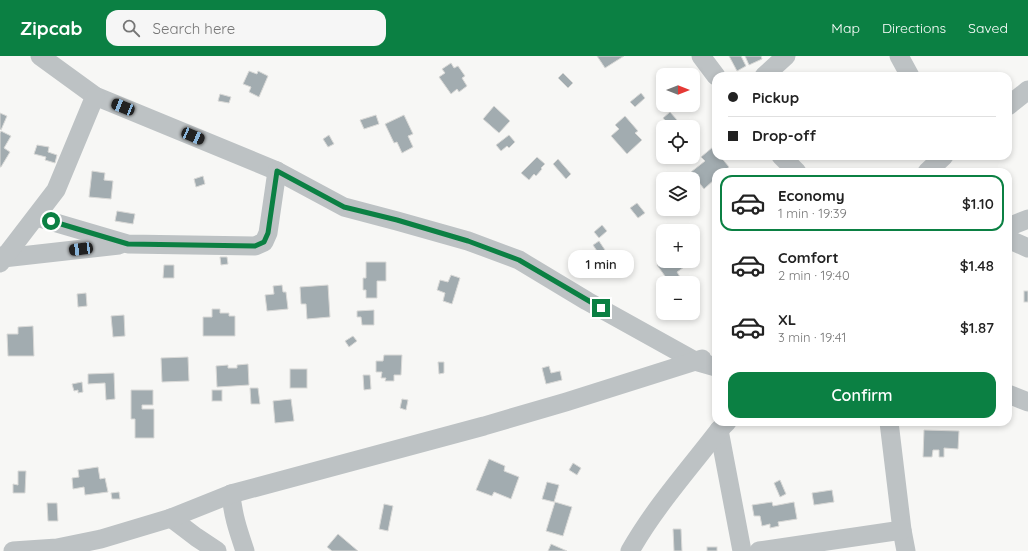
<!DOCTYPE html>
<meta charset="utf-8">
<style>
:root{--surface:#fff;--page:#f6f6f6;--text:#222;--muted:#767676;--line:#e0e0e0;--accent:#0b8043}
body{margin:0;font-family:Quicksand,sans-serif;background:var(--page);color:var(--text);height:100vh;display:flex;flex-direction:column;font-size:15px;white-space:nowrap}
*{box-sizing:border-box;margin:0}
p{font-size:13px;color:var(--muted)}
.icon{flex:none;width:22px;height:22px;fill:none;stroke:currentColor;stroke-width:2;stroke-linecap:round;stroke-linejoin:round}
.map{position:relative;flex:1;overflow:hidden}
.side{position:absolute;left:712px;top:112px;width:300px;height:258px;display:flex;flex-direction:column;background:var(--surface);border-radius:12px;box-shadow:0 2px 6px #0003}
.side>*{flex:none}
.guide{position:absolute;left:712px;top:16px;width:300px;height:88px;border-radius:12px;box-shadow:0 2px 6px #0003;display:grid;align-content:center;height:88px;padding:0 16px;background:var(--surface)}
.needle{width:26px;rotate:90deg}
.tools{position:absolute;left:656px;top:12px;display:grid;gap:8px}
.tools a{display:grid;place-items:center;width:44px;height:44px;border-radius:8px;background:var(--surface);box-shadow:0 2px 6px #0003;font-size:20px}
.end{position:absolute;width:18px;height:18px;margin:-9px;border:5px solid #0b8043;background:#fff;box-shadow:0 0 0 2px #fff}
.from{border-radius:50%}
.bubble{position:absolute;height:28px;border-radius:12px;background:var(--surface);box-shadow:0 2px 6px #0003;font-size:13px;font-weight:600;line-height:28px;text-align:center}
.car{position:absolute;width:12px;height:24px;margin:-12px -6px;border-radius:5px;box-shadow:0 0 3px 1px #0007;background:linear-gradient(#222 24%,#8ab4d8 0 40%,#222 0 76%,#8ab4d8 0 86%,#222 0)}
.guide b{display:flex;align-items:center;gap:14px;height:38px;font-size:15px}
.guide b+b{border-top:1px solid var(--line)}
.guide i{width:10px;height:10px;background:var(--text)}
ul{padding:7px 0 0;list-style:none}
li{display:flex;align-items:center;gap:12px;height:56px;margin:0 8px 6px;padding:0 8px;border:2px solid transparent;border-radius:12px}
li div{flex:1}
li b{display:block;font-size:15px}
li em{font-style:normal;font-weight:600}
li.current{border-color:var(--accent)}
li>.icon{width:36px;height:36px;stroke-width:1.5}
.button{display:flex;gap:8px;margin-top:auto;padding:8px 16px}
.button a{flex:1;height:46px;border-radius:12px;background:var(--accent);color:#fff;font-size:16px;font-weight:600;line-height:46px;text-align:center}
header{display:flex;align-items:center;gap:24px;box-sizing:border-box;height:56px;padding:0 20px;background:var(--accent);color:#fff}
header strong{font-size:19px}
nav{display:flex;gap:22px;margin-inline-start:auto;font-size:14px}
.search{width:280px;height:36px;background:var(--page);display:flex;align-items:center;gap:10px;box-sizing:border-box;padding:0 14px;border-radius:12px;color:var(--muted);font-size:15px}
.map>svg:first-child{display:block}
</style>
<header>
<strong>Zipcab</strong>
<div class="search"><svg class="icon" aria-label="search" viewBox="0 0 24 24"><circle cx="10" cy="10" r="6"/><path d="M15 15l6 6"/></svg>Search here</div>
<nav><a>Map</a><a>Directions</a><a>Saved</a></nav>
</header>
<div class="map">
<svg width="1028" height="495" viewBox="0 0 1028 495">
<rect width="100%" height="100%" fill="#f7f7f5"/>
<g fill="#a2acb0" stroke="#d9d9d7">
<polygon points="597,0 624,0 605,12"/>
<polygon points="729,0 741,0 746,10 737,15"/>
<polygon points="745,0 761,0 762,3 749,9"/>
<polygon points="451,7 454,12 458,10 465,20 462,22 467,30 459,36 457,33 451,38 439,21 445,17 442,13"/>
<polygon points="249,15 257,18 258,15 268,20 259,41 249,36 251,31 243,28"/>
<polygon points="563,17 573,27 568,32 558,22"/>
<polygon points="641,37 645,42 635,51 630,46"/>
<polygon points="220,38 231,41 229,47 218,45"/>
<polygon points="494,50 510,65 499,77 483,63"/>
<polygon points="670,56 677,64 670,70 663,62"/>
<polygon points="0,57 7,60 1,74 0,73"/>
<polygon points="376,59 379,68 364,73 360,64"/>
<polygon points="404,59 413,78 408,80 413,91 402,97 397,86 394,87 385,68"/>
<polygon points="625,60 638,75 635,77 642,84 627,98 611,80 619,73 615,69"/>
<polygon points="1,75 11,80 4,92 10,96 1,111 0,111 0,77"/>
<polygon points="329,79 334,88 328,91 323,83"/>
<polygon points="509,79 515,86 509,92 507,90 501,95 496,89"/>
<polygon points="37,89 49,91 48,96 57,99 55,107 45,104 46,101 34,98"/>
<polygon points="713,91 716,95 716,100 720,100 729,111 723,116 716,116 716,122 704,133 691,116 705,105 701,101"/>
<polygon points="663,94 663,101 666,101 661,105 656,99"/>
<polygon points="537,101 545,108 541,112 542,113 536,120 534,118 529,124 521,117"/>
<polygon points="558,103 571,118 566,123 553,108"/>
<polygon points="92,115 105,117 104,124 113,125 111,143 89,141"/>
<polygon points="203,120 205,128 196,131 194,123"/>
<polygon points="637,147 645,157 638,162 630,152"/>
<polygon points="117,155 135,158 133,168 115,165"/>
<polygon points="602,169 607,175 599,182 594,176"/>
<polygon points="599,185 605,194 599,198 593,189"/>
<polygon points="220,201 227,201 228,208 221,209"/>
<polygon points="663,205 684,205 687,209 677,216 680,221 672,227 670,227 657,209"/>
<polygon points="366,206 386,206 386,225 377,225 377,242 366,242 366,234 363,234 363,222 366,222"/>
<polygon points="164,209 174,209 174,222 163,222"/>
<polygon points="451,219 460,222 452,248 443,245 445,237 437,234 440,224 448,226"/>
<polygon points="282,229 283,236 286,236 288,253 267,255 265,239 274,238 273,230"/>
<polygon points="328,229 330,261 307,263 306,248 301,248 300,231"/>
<rect x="1024" y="235" width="4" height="11"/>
<polygon points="86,237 87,250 78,251 77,238"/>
<polygon points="212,253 220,253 220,257 229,257 229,260 235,260 235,280 203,280 203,261 212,261"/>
<polygon points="374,254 374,269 362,269 361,261 357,261 357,255"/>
<polygon points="124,259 125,280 113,281 111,260"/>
<polygon points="33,270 34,300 8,300 7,278 18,278 18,271"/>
<polygon points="353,280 357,285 349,291 345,285"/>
<polygon points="384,299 402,299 401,319 394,319 394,325 385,325 386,322 381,322 382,316 376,316 376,305 383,305"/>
<polygon points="188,301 189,325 162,326 161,302"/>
<polygon points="438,306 444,306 444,317 439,318"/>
<polygon points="248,308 249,329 217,331 216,310 228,309 228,312 237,312 237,309"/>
<polygon points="549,310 551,317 560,315 562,324 546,328 542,312"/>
<rect x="290" y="313" width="17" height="19"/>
<polygon points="114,317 115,343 106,344 105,327 88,328 88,318"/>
<polygon points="363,319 370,319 371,333 364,334"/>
<polygon points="82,326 83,336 78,337 78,334 74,335 72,328"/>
<polygon points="250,332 258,332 260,348 251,348"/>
<polygon points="131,334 153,334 153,349 142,349 142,353 154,353 154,382 135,382 135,363 131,363"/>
<rect x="212" y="334" width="10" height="11"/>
<polygon points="291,343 294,365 275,367 273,345"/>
<polygon points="402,343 408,344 406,354 400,352"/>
<polygon points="924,374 959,375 958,393 944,392 944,401 939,401 939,394 933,394 932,401 923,401"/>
<polygon points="489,403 505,410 504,415 519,421 511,443 494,436 492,440 476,434"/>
<polygon points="573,407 581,412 577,419 569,414"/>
<polygon points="98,411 100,423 105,422 108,436 85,439 84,431 73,433 72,422 79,421 78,414"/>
<polygon points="18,415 26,415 25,437 13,437 13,428 18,429"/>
<polygon points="780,424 786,438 780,441 774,427"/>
<polygon points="547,426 559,429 554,446 542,443"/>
<polygon points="832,434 834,446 814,449 812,437"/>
<polygon points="119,436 120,443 112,443 111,437"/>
<polygon points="555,446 572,451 563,480 546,475"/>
<polygon points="772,446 773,450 794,446 797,463 778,466 779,470 770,472 770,468 762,470 760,460 754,460 752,449"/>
<polygon points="47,447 57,447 58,465 48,465"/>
<polygon points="384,448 393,450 388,475 379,473"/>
<polygon points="673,473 681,473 682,495 674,495"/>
<polygon points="338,478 358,495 332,495 327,491"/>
<polygon points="551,488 567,495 548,495"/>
<rect x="707" y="491" width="10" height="4"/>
</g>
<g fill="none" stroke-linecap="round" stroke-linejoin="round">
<g stroke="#bdc2c4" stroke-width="19">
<polyline points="40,0 95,40 277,115 344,151 397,165 468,185 519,204 587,245 695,305 716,311"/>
<polyline points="701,0 716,20"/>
<polyline points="899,0 910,20"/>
<polyline points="764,20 786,0"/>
<polyline points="1008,50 1028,34"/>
<polyline points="781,100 797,116"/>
<polyline points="927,116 944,100"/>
<polyline points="36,161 128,188 255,190 264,186 268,177 277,115"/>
<polyline points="1008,171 1028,163"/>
<polyline points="1008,183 1028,192"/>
<polyline points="0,200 3,202 119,189"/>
<polyline points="0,207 56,134 95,40"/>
<polyline points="1008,338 1028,346"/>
<polyline points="889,366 902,474 906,495"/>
<polyline points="719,374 742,495"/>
<path d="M 231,438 C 233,460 238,474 245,495"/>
<polyline points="171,462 196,481 217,495"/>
<polyline points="13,495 57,492 101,483 171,462 231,438 484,370 566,346 702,303"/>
<path d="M 630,495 C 655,451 689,413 719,374 L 727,366"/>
<polyline points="759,495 902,474"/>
</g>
</g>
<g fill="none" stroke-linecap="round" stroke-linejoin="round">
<polyline stroke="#0b8043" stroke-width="5" points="51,165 128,188 255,190 264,186 268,177 277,115 344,151 397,164 468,185 519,204 601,252"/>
</g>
</svg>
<div class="tools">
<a><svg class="needle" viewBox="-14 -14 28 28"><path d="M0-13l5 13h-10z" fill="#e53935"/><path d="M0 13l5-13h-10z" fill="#767676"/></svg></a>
<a><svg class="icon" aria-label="locate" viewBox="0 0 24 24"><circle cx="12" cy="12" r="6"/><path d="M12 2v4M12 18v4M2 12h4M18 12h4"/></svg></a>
<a><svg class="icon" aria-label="layers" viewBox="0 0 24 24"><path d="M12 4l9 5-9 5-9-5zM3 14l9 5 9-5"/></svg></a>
<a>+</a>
<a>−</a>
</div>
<i class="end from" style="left:51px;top:165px"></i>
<i class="end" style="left:601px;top:252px"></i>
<div class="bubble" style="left:568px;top:194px;width:66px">1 min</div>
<i class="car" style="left:123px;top:51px;rotate:292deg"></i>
<i class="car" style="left:193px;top:80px;rotate:113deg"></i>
<i class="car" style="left:81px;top:193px;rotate:263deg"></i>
<div class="guide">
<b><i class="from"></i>Pickup</b>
<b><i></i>Drop-off</b>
</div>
<section class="side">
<ul>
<li class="current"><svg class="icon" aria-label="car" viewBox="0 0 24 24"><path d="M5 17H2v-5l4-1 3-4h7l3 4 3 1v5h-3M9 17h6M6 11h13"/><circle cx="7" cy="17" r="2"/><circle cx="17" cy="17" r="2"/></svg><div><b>Economy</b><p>1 min · 19:39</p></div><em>$1.10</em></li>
<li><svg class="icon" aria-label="car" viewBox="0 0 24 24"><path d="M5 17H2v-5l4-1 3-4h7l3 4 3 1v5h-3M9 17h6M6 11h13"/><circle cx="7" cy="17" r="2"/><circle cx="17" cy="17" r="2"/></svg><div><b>Comfort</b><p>2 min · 19:40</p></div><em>$1.48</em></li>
<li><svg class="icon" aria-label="car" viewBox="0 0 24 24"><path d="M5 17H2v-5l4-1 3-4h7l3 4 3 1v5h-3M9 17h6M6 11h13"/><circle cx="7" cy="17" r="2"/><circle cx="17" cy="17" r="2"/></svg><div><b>XL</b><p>3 min · 19:41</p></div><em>$1.87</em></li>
</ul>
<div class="button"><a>Confirm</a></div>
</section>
</div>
